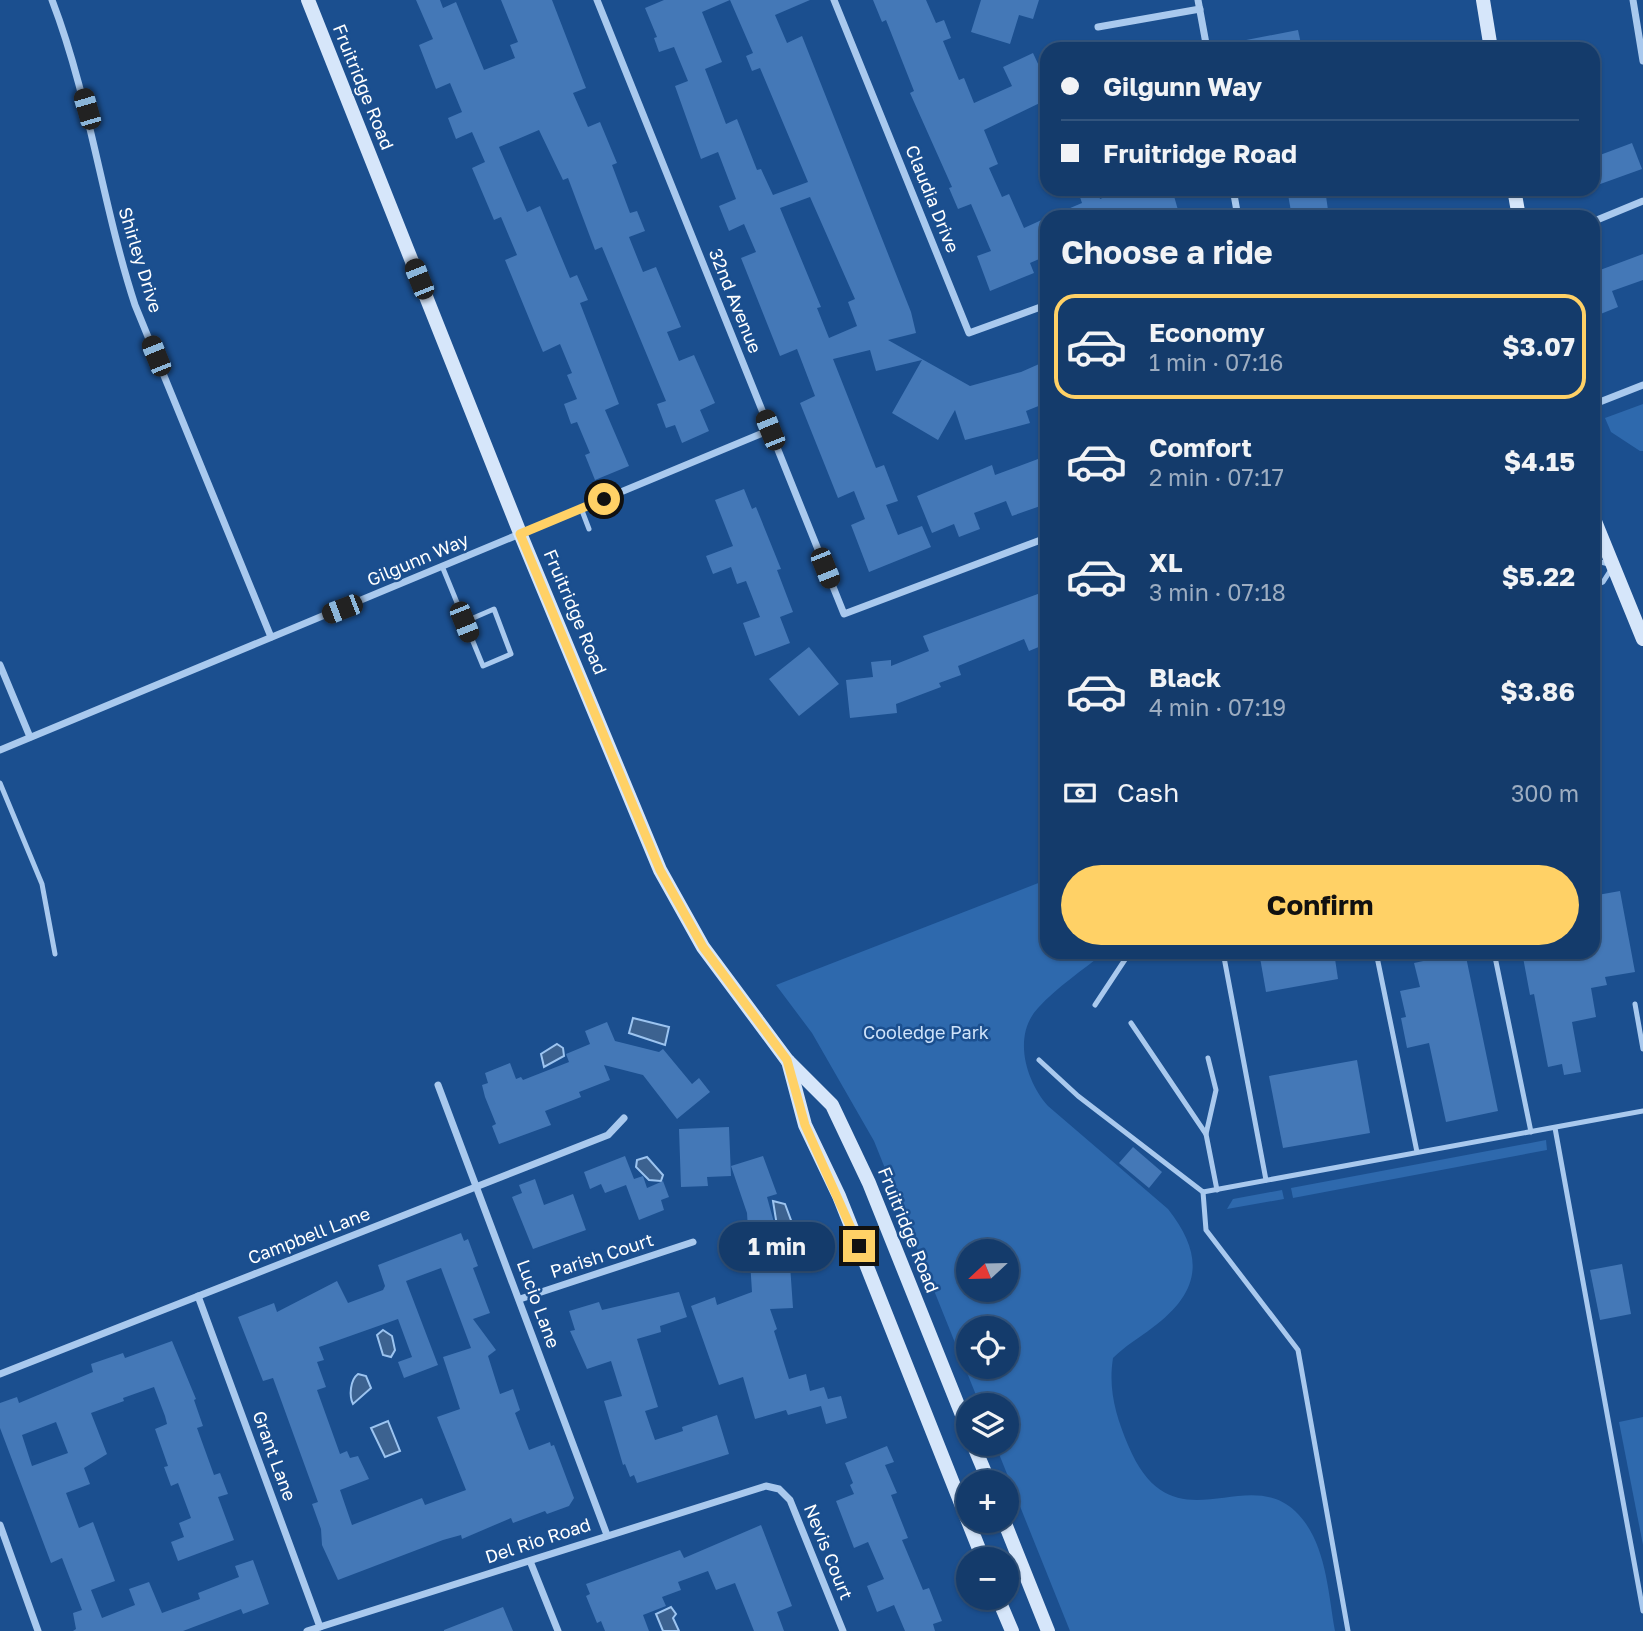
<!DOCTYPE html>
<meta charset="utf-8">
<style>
:root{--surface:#143b6b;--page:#214673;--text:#f1f3f6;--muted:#9dadc1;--line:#33557e;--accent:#ffd166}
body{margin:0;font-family:"Golos Text",sans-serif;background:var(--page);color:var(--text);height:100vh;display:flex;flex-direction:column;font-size:26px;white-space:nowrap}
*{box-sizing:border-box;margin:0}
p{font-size:23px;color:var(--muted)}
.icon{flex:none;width:38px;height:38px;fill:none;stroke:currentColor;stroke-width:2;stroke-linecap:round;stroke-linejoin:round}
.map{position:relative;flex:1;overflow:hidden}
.drawer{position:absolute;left:1040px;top:210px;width:560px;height:749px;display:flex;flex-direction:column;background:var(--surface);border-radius:21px;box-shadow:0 2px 5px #0004,0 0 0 2px var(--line)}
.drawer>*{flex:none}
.guide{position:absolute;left:1040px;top:42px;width:560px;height:154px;border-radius:21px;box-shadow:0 2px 5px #0004,0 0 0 2px var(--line);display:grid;align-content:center;height:154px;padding:0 21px;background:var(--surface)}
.needle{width:46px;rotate:248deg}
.controls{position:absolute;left:956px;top:1239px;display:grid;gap:14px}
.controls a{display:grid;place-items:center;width:63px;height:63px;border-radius:50%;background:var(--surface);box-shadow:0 2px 5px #0004,0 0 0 2px var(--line);font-size:35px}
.end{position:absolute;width:32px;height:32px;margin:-16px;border:9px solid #ffd166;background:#111;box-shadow:0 0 0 4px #111}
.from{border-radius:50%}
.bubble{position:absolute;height:49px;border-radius:24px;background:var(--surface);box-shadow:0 2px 5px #0004,0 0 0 2px var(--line);font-size:23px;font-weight:700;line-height:49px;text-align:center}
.car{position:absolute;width:21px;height:42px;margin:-21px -10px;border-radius:9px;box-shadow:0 0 5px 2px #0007;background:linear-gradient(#222 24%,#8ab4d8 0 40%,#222 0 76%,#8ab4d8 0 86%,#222 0)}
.guide b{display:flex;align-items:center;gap:24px;height:66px;font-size:26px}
.guide b+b{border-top:2px solid var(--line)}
.guide i{width:18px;height:18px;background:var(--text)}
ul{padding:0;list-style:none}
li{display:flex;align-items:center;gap:21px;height:105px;margin:0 14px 10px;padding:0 7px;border:4px solid transparent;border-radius:21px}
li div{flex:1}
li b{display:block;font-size:26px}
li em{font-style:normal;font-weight:700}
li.selected{border-color:var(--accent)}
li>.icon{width:63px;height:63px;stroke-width:1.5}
h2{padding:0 21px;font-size:32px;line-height:84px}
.pay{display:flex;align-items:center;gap:18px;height:77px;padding:0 21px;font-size:26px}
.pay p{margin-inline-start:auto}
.cta{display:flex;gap:14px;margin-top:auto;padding:14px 21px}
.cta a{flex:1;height:80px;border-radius:42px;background:var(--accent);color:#111;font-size:28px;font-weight:700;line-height:80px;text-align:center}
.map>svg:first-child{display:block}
</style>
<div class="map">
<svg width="1643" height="1631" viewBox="0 0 1643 1631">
<rect width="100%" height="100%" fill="#1b4f8f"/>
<g fill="#2e69ad" fill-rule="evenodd">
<polygon points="1643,404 1643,451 1640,451 1611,432 1605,418"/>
<path d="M 1046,880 L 1046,952 L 1105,952 C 1083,970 1057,987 1038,1008 C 1012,1036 1026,1081 1048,1106 L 1168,1209 C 1205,1256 1201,1292 1152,1328 C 1139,1338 1125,1346 1113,1358 C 1108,1390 1116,1416 1128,1445 C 1172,1550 1243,1463 1295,1511 C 1326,1540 1328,1592 1335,1631 L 1070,1631 L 995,1444 L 1006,1444 L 1006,1405 L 980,1405 L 874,1141 L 812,1033 L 776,985 ZM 968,1251 L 1006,1251 L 1006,1290 L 968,1290 ZM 968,1328 L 1006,1328 L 1006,1367 L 968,1367 Z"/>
<polygon points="1546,1140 1547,1150 1293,1198 1291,1188"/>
<polygon points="1282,1190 1284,1199 1227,1209 1233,1199"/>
<polygon points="1643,1417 1643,1545 1619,1422"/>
</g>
<g fill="#3c6290" stroke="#9cc4f0" stroke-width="2">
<polygon points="633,1018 669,1027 665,1045 629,1033"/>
<polygon points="557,1044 563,1048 564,1056 544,1067 541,1054"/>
<polygon points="647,1157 663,1175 661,1181 649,1180 636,1167 637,1160"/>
<polygon points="773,1201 785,1204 792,1223 786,1228 777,1226"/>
<polygon points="383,1330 392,1336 395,1350 391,1357 383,1355 377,1335"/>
<path d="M 358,1374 L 366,1376 L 371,1388 L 353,1404 C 349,1396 350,1380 358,1374 Z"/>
<polygon points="388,1421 400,1451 385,1457 371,1428"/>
<polygon points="671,1607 676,1614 673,1618 679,1631 663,1631 656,1614"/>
</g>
<g fill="#4478b7" fill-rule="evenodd">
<polygon points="416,0 440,0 443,8 456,2 484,70 515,58 510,45 518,42 501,0 552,0 586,88 573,93 588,127 600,122 617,163 612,165 630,213 637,211 645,231 629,237 643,272 656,267 681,327 667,332 679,361 694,355 715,403 700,410 709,431 682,443 675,425 666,428 657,404 666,401 602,247 595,250 568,178 563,180 539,130 499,147 527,212 540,206 570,278 577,275 588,300 580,303 619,404 605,410 629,466 595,480 585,455 590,453 577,422 571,424 564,404 577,399 567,375 572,373 560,344 543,352 535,333 505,260 517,255 501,217 494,220 472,168 485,162 472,132 456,139 448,118 462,112 450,83 436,89 419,45 433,39"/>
<path d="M 664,0 L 730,0 L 702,12 L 722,62 L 705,69 L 726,124 L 737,119 L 757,170 L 761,169 L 773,195 L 808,182 L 760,68 L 752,71 L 746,56 L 753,53 L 730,0 L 810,0 L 775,15 L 787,43 L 802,36 L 911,312 L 916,333 L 888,340 L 970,386 L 1021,372 L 1046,361 L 1046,403 L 1026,411 L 1030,423 L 965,440 L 955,410 L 938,440 L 892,413 L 922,360 L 876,371 L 870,350 L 833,359 L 876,468 L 884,465 L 898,501 L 886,505 L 898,535 L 922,526 L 931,547 L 869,572 L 851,525 L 865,519 L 854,491 L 838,498 L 800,403 L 815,396 L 797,349 L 780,356 L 741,258 L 756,252 L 744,224 L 729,231 L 719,206 L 736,199 L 718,152 L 701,159 L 675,86 L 688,81 L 674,47 L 659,52 L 654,38 L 657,37 L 645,8 ZM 810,197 L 855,299 L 848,302 L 857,326 L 829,338 L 817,308 L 821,307 L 780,208 Z"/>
<polygon points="873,0 926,0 936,23 944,20 951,38 943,41 959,80 964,78 974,103 1012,86 1003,67 1033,53 1046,81 1046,100 984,130 998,164 989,168 1002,197 1009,194 1024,228 1046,218 1046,256 1030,263 1034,273 990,291 977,256 991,251 971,204 958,209 949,188 952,187 910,93 914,91 886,20 882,22"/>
<polygon points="981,0 1039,0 1033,19 1019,15 1010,44 971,32"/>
<polygon points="1298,30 1302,49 1242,49 1241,41"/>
<polygon points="1632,143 1642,169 1592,187 1592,158"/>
<polygon points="1097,189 1100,199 1125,189 1172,189 1180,217 1049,217 1082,203 1079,194"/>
<polygon points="1287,189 1325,189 1329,217 1292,217"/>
<polygon points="1643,254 1643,280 1612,291 1618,307 1598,315 1592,301 1592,273"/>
<polygon points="1046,456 1046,504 1012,516 1006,501 974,513 980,529 959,537 954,524 932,533 917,496 992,465 995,475"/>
<polygon points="744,489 752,509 756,507 781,569 777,570 793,612 780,617 790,643 755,656 743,623 760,617 746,581 737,584 731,567 713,574 706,556 733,546 715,500"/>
<polygon points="1046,591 1046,644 1029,651 1024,639 958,666 961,675 939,683 941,687 896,704 897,713 850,718 846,680 873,677 871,662 891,660 891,666 929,651 923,636"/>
<polygon points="809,647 839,684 799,716 769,679"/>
<polygon points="1620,891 1635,972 1605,977 1607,985 1591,988 1596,1017 1572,1022 1581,1072 1564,1075 1562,1064 1548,1067 1534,994 1530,995 1522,952 1592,952 1592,896"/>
<polygon points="1259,952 1334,952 1338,979 1266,992"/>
<polygon points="1465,952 1498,1111 1446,1122 1429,1043 1407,1048 1401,1018 1406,1017 1400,991 1420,987 1414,963"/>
<polygon points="607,1022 615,1041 659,1052 663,1049 692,1084 699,1078 710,1092 677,1119 643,1075 604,1065 610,1080 579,1092 581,1097 545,1111 551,1125 499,1144 492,1126 496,1124 485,1097 482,1085 488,1083 485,1073 510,1063 516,1079 521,1077 523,1080 569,1062 566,1054 590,1044 585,1031"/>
<polygon points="1357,1060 1370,1133 1283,1148 1269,1076"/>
<polygon points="729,1127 731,1176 707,1177 708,1186 681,1187 679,1129"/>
<polygon points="1133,1147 1162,1172 1149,1188 1119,1163"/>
<polygon points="625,1156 634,1179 643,1176 647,1188 663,1181 669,1197 661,1200 664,1210 639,1220 626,1185 605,1193 601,1184 590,1189 584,1172"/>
<polygon points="763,1156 777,1194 767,1197 778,1237 788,1236 793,1308 770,1309 777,1329 774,1331 789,1379 806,1374 810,1391 824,1387 828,1399 841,1396 847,1418 826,1424 821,1406 788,1415 786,1410 755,1419 743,1377 719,1385 691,1306 715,1297 717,1305 752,1292 747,1213 731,1166"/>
<polygon points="535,1179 544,1205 573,1194 586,1230 533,1249 512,1197 522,1193 519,1185"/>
<path d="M 461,1233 L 464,1241 L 468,1239 L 478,1266 L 473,1268 L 490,1313 L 473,1319 L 496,1350 L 488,1356 L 500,1394 L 513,1389 L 520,1410 L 515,1413 L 529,1450 L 550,1442 L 551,1446 L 554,1445 L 574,1498 L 569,1506 L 547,1514 L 545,1511 L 513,1523 L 511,1518 L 462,1539 L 461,1535 L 443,1540 L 338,1580 L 322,1545 L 321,1529 L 312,1504 L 318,1502 L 273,1378 L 263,1381 L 238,1317 L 274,1303 L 277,1312 L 337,1281 L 348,1303 L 383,1290 L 385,1286 L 378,1265 ZM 441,1268 L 471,1348 L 443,1357 L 460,1409 L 437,1417 L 466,1490 L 425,1505 L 422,1498 L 352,1525 L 340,1490 L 369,1479 L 358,1456 L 350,1458 L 347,1451 L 340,1454 L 317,1390 L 326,1387 L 317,1362 L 324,1360 L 319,1347 L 398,1319 L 412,1357 L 398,1362 L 404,1378 L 438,1365 L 406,1281 Z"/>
<polygon points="1622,1264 1631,1314 1600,1320 1590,1270"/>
<polygon points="679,1292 687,1317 660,1326 661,1332 637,1339 658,1407 645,1411 655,1440 683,1431 682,1427 717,1415 729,1454 637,1483 634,1475 630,1477 625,1464 623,1465 604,1401 622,1396 611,1361 587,1369 570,1331 575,1330 569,1311 599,1302 602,1310"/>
<path d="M 172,1341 L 196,1399 L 194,1400 L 203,1426 L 197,1428 L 214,1475 L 220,1473 L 228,1494 L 218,1497 L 234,1540 L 178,1561 L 171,1542 L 184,1537 L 179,1523 L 191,1518 L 178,1483 L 171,1486 L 164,1467 L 168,1466 L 155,1429 L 167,1424 L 165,1416 L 154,1387 L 123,1398 L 124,1401 L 91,1413 L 107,1454 L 84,1468 L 90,1484 L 66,1493 L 79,1528 L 93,1522 L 115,1581 L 91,1590 L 102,1618 L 135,1605 L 129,1589 L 149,1582 L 162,1613 L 200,1599 L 198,1593 L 239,1577 L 235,1566 L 253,1560 L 269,1604 L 243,1614 L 241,1609 L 183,1631 L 73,1631 L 76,1629 L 73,1613 L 82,1610 L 62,1558 L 51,1563 L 0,1428 L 0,1403 L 17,1397 L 19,1403 L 93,1372 L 91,1364 L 123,1353 L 125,1358 ZM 56,1422 L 68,1453 L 32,1466 L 22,1435 Z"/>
<polygon points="887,1446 894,1462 885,1465 897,1493 891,1495 908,1538 902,1540 923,1590 929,1588 942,1621 933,1624 935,1631 905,1631 894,1605 877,1612 867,1586 884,1579 868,1542 854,1548 836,1501 854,1494 850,1485 853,1483 845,1463"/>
<polygon points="761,1525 792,1606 777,1612 784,1631 754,1631 735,1583 716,1590 708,1571 678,1582 681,1590 662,1597 666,1606 643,1615 649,1631 605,1631 601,1621 597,1623 586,1596 590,1594 586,1584 680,1550 684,1558"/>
<polygon points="503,1607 513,1631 444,1631 444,1630"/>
</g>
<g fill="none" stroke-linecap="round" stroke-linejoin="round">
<g stroke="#a9c9ee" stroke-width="5">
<polyline points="581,508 589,529"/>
<polyline points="1592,560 1609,564"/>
<polyline points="442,566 483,666 511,654 494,609 464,622"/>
<polyline points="1592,587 1603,582 1612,568"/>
<polyline points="0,783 42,884 55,954"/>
<polyline points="1223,952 1266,1180"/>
<polyline points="1376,952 1417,1152"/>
<polyline points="1494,952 1531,1132"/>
<polyline points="1635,1004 1643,1049"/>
<polyline points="1095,1005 1130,952"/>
<polyline points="1131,1023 1206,1134 1217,1190"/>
<polyline points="1039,1060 1078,1096 1203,1192 1643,1111"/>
<polyline points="1555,1128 1643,1611"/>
<polyline points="1206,1134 1216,1090 1208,1058"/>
<polyline points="1203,1192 1206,1230 1298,1350 1348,1631"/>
</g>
<g stroke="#a9c9ee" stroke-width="7">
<path d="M 52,0 C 90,99 102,204 135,305 L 271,637"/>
<polyline points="597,0 844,614 1046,538"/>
<polyline points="834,0 969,333 1046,305"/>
<polyline points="1198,0 1207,49"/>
<polyline points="1633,0 1643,61"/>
<polyline points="1098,27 1200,9"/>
<polyline points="1233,189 1238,217"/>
<polyline points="1592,222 1643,201"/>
<polyline points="1592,405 1643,385"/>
<polyline points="0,665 30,737"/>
<polyline points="0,750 770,430"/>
<polyline points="438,1085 607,1535"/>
<polyline points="198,1296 320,1627"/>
<polyline points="520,1299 693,1242"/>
<polyline points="0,1374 608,1135 624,1118"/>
<polyline points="0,1525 38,1631"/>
<polyline points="530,1561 558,1631"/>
<polyline points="307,1631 766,1486 779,1489 790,1500 843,1631"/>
</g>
<g stroke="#d6e6fa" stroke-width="14">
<polyline points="308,0 520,533 660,870 703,947 787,1060 832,1105 869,1183 968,1430"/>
<polyline points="1483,0 1491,49"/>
<polyline points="1514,189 1519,217"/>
<polyline points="1592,514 1643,639"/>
<polyline points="788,1061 805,1125 839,1196 983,1559"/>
<polyline points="973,1444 989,1482"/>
<polyline points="1004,1521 1048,1631"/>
<polyline points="998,1598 1012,1631"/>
</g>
</g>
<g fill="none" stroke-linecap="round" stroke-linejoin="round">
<polyline stroke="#ffd166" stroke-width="9" points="604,499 520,534 660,870 703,947 787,1060 805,1125 859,1246"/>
</g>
<g text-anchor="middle" stroke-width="5" stroke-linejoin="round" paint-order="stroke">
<g font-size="18" fill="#fff" stroke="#1b4f8f">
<text transform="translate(363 87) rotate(68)" y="6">Fruitridge Road</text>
<text transform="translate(932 199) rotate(68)" y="6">Claudia Drive</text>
<text transform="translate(140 260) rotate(73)" y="6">Shirley Drive</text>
<text transform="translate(735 301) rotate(68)" y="6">32nd Avenue</text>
<text transform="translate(418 560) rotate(-23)" y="6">Gilgunn Way</text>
<text transform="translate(575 612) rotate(67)" y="6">Fruitridge Road</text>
<text transform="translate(908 1230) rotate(68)" y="6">Fruitridge Road</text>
<text transform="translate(309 1236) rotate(-21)" y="6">Campbell Lane</text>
<text transform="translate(602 1256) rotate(-18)" y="6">Parish Court</text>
<text transform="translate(538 1304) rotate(70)" y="6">Lucio Lane</text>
<text transform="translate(274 1456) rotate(70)" y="6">Grant Lane</text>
<text transform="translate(538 1541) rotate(-18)" y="6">Del Rio Road</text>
<text transform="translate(828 1552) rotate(68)" y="6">Nevis Court</text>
</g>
<g font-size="18" fill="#cfe3fa" stroke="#1b4f8f">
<text x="926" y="1039">Cooledge Park</text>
</g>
</g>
</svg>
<div class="controls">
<a><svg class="needle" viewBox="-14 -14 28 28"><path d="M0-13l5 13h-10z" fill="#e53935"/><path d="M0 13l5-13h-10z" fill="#9dadc1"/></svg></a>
<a><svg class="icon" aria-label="locate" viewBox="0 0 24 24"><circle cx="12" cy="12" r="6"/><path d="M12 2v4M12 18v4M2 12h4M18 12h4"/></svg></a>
<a><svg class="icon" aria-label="layers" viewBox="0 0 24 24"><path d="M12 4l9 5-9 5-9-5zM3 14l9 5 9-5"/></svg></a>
<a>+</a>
<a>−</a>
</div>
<i class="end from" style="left:604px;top:499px"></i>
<i class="end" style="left:859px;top:1246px"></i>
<div class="bubble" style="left:719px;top:1222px;width:116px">1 min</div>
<i class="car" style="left:87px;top:109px;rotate:344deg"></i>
<i class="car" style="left:419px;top:279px;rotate:338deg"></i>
<i class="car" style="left:156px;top:356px;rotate:338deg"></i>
<i class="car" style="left:770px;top:430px;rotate:338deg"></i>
<i class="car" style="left:825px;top:568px;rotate:158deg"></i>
<i class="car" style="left:342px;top:609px;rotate:249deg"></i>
<i class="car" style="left:464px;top:622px;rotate:158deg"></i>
<div class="guide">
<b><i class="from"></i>Gilgunn Way</b>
<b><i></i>Fruitridge Road</b>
</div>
<section class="drawer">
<h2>Choose a ride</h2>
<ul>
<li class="selected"><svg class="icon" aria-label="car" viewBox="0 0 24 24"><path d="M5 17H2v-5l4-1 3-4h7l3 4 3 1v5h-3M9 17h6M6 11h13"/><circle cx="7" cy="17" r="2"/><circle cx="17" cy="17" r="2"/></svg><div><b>Economy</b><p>1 min · 07:16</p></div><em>$3.07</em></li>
<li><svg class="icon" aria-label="car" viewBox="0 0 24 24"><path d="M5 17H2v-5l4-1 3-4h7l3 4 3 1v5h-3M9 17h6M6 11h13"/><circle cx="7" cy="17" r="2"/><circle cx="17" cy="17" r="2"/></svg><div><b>Comfort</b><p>2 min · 07:17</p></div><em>$4.15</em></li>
<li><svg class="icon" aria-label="car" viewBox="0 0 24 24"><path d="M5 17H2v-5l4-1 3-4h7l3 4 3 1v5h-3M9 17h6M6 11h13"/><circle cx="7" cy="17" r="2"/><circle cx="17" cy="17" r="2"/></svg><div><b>XL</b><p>3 min · 07:18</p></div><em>$5.22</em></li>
<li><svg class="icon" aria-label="car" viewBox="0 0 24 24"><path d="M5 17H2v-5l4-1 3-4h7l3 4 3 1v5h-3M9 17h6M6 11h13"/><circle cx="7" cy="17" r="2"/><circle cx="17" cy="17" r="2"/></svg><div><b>Black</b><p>4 min · 07:19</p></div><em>$3.86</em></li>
</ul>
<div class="pay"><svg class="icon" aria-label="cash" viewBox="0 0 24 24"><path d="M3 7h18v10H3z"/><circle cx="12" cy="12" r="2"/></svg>Cash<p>300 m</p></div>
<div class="cta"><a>Confirm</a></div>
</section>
</div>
